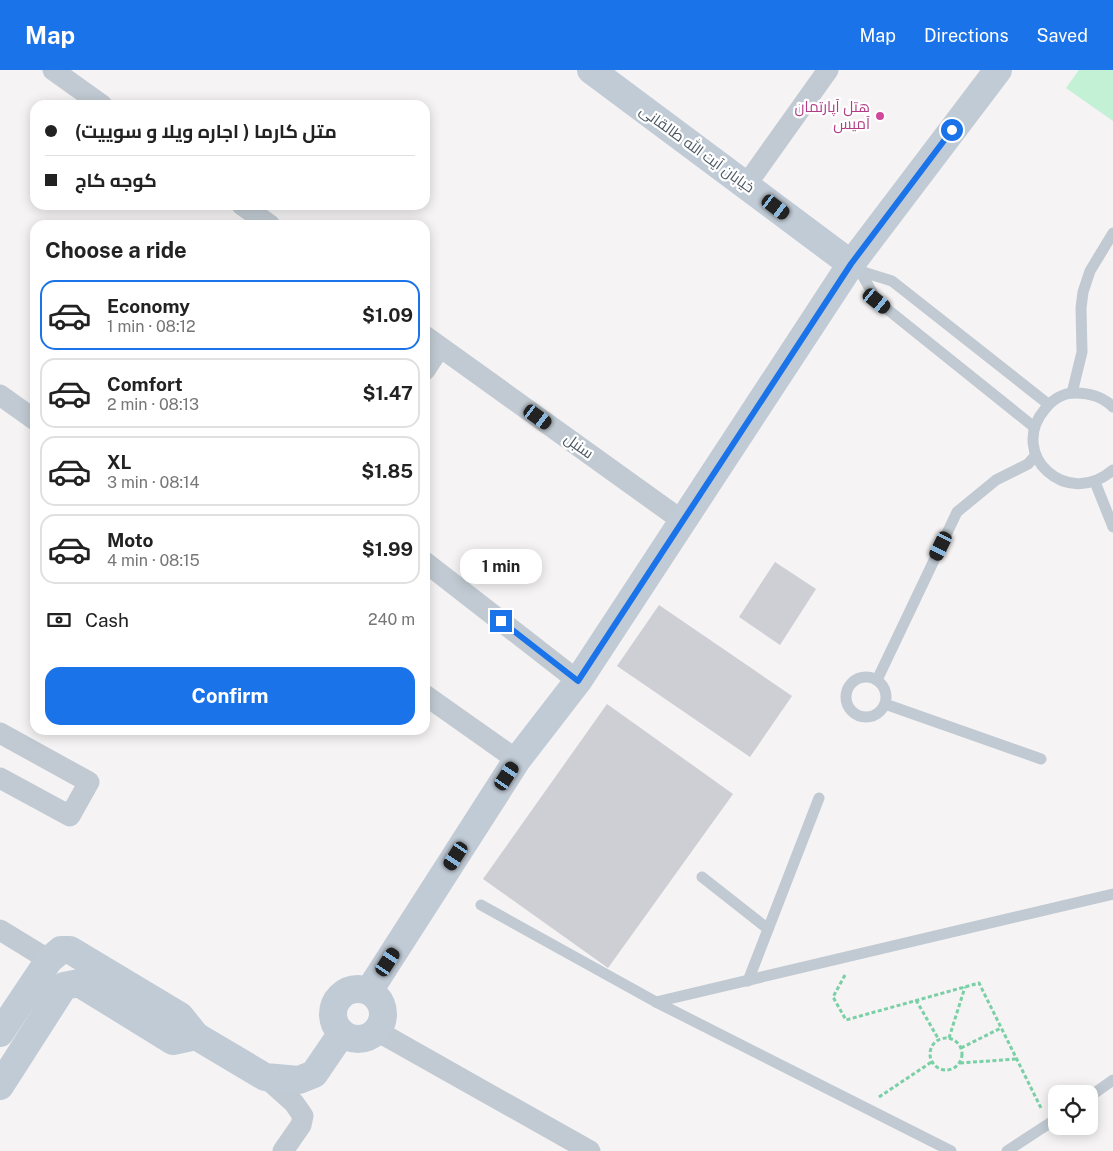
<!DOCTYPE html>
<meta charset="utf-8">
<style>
:root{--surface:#fff;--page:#f6f6f6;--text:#222;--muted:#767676;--line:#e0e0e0;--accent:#1a73e8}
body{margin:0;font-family:"Public Sans",Cairo,sans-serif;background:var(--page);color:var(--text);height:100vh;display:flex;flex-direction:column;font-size:19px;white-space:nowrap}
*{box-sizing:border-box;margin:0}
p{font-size:16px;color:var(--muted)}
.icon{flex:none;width:28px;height:28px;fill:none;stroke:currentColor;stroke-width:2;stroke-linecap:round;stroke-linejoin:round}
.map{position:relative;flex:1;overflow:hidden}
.panel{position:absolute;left:30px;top:150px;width:400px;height:515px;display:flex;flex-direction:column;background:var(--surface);border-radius:15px;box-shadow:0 2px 12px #0003}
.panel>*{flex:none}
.guide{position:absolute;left:30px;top:30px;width:400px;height:110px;border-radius:15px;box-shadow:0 2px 12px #0003;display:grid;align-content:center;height:110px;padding:0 15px;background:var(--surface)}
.buttons{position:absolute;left:1048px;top:1015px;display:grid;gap:10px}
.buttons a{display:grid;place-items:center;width:50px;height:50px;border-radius:10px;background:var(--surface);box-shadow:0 2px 12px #0003;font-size:25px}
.end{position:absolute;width:22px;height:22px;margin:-11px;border:6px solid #1a73e8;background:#fff;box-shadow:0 0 0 2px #fff}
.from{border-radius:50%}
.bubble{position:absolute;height:35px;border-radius:15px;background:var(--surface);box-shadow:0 2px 12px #0003;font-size:16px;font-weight:700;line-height:35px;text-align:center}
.car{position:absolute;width:15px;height:30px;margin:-15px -8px;border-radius:6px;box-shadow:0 0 4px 1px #0007;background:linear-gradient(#222 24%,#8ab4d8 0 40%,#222 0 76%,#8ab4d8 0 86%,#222 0)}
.guide b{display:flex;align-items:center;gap:18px;height:48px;font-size:19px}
.guide b+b{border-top:1px solid var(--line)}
.guide i{width:12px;height:12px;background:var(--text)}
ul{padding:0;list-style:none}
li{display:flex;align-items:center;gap:15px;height:70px;margin:0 10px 8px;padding:0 5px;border:2px solid var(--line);border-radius:15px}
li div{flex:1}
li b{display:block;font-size:19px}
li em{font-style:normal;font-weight:700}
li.selected{border-color:var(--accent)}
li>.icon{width:45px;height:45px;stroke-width:1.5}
h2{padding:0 15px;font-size:22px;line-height:60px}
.pay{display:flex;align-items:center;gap:12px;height:55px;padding:0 15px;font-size:19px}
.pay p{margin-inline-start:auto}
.action{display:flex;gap:10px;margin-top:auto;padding:10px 15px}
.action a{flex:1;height:58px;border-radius:15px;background:var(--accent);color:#fff;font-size:20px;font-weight:700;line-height:58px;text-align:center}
header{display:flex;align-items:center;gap:30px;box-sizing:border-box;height:70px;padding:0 25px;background:var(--accent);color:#fff}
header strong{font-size:24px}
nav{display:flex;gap:28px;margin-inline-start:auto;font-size:18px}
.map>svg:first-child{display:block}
</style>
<header>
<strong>Map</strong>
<nav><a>Map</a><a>Directions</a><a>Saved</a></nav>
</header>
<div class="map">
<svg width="1113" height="1081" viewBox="0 0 1113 1081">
<rect width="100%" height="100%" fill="#f5f3f3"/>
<polygon fill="#c3f1d5" points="1079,0 1113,0 1113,51 1066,18"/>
<g fill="#cdcfd5">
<polygon points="775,492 816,519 780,575 739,547"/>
<polygon points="659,535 792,626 750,687 617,596"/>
<polygon points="607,634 733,724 608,898 483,809"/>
</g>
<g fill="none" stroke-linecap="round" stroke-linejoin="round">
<g stroke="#7ad0a6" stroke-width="3" stroke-dasharray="4 2.5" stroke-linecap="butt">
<polyline points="845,905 833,927 846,950 979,913 1042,1040"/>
<polyline points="916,930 939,970"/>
<polyline points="949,968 965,917"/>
<circle cx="946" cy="984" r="16"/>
<polyline points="961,978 1001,958"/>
<polyline points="960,993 1017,989"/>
<polyline points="879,1027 933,991"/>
</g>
<g stroke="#c1cad2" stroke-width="11">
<polyline points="852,194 860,201 892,211 1048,334"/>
<polyline points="860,201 877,231 1034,357"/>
<polyline points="1072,323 1082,282 1081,238 1083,222 1090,201 1113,163"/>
<path d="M 1113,337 C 1103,327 1089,323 1075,323 C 1063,323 1052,330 1045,339 C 1007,384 1067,440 1113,400"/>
<polyline points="1095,412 1113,457"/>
<circle cx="866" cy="627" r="20"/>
<polyline points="877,610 957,442 996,410 1028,394 1036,385"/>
<polyline points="885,634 1041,689"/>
<polyline points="702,807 768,859"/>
<polyline points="481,835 656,932 951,1081"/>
<polyline points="748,911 819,728"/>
<polyline points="656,932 1113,824"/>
<polyline points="1089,1027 1113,1010"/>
<polyline points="1007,1081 1056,1049"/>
</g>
<g stroke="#c1cad2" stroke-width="21">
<polyline points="53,0 102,35"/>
<polyline points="746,115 828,0"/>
<polyline points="242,135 270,155"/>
<polyline points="425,266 684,452"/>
<polyline points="425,300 440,277"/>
<polyline points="0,325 35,350"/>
<polyline points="425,492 578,611"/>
<polyline points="425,625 517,690"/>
<polyline points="0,663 89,712 70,746 0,708"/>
<polyline points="0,860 49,890"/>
<polyline points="377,961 590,1081"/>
<polyline points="265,1007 294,1033 303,1046 301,1055 283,1081"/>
</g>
<g stroke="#c1cbd6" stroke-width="28">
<polyline points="591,0 851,194"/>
<circle cx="358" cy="944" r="25"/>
<polyline points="369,921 517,690 578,611 851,194 998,0"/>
<polyline points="0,963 49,890 61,880 70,880 180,946 196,966 265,1007 299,1010 314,1004 342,963"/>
<polyline points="0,1016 64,916 79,913 173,971 196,966"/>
</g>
</g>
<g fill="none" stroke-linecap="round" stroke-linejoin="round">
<polyline stroke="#1a73e8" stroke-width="6" points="501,551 578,611 851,194 952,60"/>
</g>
<circle fill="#d1479c" stroke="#fff" stroke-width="2" cx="880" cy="46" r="5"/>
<g text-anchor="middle" stroke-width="4.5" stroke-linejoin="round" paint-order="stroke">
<g font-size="15" fill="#b23c85" stroke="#fff" text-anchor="end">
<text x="870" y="42">هتل آپارتمان<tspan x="870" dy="17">آمیس</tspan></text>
</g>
<g font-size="15" fill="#4a5661" stroke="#fff">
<text transform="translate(697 79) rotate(36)" y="5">خیابان آیت الله طالقانی</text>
<text transform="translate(579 376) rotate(36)" y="5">سنبل</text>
</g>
</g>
</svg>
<div class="buttons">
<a><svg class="icon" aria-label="locate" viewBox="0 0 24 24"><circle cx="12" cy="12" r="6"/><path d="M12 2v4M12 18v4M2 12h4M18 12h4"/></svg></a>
</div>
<i class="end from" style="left:952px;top:60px"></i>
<i class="end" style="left:501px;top:551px"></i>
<div class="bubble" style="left:460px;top:479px;width:82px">1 min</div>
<i class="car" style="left:776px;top:137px;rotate:127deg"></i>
<i class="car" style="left:877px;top:231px;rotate:129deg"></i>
<i class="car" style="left:538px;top:347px;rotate:126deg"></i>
<i class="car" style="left:941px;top:476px;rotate:206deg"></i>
<i class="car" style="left:507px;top:706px;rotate:33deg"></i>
<i class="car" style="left:456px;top:786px;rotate:213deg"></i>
<i class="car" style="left:388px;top:892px;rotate:33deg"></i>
<div class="guide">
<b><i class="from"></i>متل کارما ( اجاره ویلا و سوییت)</b>
<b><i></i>کوجه کاج</b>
</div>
<section class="panel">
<h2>Choose a ride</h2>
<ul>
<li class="selected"><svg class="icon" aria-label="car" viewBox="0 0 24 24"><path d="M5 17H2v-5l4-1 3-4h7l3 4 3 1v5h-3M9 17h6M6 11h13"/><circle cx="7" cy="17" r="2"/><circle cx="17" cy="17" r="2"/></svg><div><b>Economy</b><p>1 min · 08:12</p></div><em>$1.09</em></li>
<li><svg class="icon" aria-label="car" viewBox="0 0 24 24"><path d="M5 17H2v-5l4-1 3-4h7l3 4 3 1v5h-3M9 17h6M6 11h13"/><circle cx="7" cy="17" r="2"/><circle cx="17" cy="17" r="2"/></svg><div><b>Comfort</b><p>2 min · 08:13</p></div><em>$1.47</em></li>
<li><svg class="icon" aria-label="car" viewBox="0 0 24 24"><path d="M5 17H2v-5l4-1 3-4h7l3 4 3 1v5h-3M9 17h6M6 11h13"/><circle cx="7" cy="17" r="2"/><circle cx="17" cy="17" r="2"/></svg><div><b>XL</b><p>3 min · 08:14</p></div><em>$1.85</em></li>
<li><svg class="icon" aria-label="car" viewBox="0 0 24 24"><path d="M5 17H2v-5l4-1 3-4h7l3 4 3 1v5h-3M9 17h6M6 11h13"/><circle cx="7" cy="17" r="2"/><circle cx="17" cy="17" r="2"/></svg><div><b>Moto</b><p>4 min · 08:15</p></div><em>$1.99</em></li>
</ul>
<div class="pay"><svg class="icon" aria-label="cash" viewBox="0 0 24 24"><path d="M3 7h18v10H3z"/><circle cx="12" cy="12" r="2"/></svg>Cash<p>240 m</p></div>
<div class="action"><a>Confirm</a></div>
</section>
</div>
